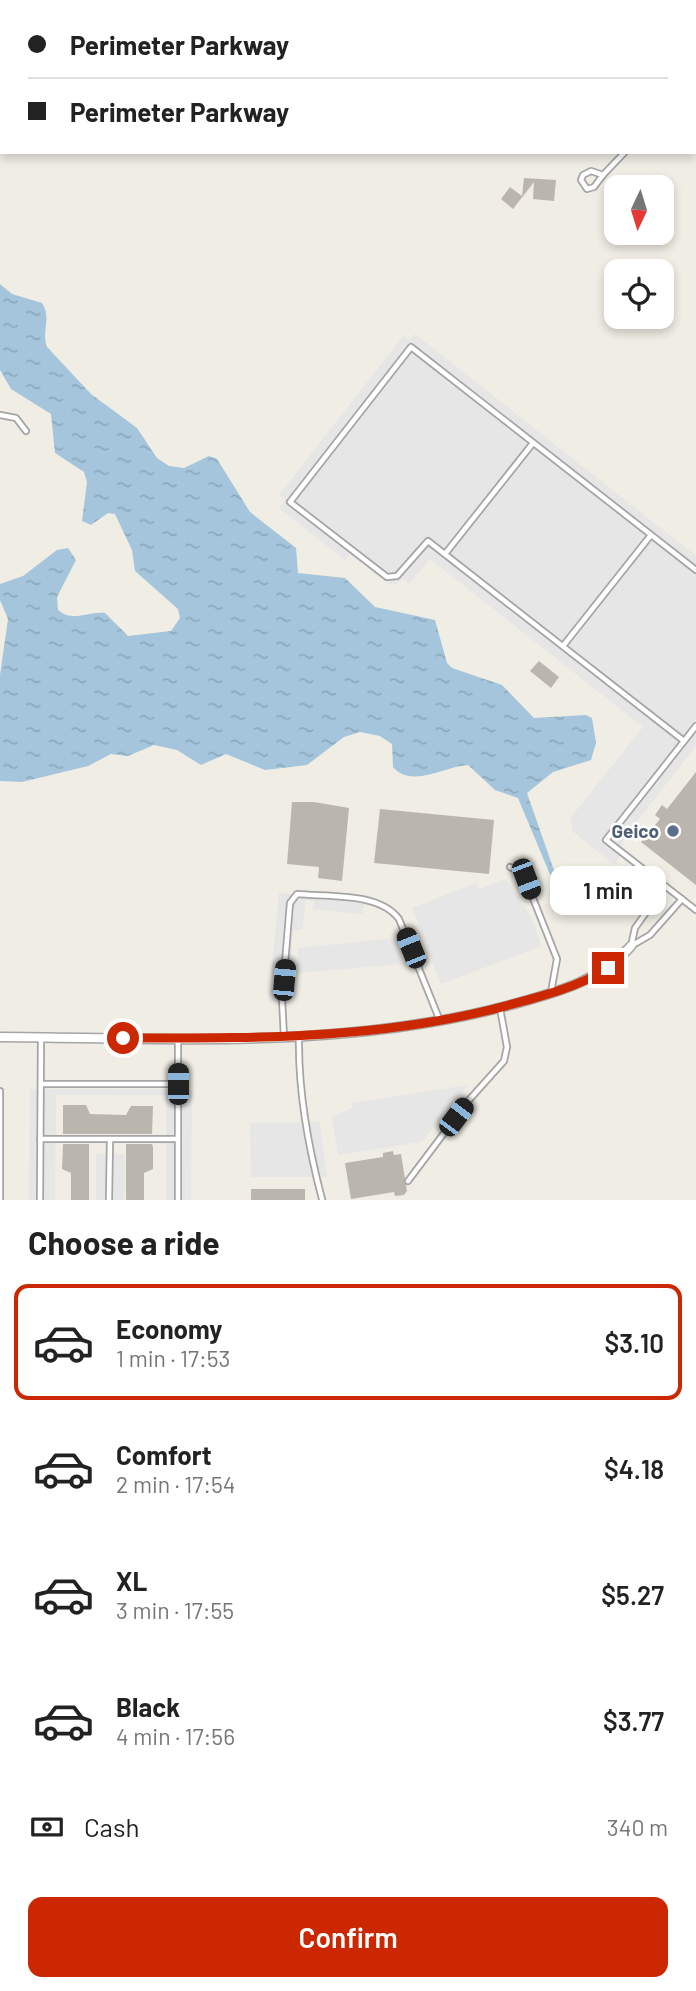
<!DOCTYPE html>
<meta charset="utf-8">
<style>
:root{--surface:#fff;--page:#f2f2f2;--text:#222;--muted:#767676;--line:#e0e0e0;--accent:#cb2701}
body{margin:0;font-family:Barlow,sans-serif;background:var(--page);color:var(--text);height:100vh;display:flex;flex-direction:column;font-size:26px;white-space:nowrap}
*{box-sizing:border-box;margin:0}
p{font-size:23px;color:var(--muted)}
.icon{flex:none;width:38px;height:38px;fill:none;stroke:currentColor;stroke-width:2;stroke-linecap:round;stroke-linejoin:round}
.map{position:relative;height:1200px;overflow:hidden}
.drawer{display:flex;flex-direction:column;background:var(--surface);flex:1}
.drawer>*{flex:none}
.guide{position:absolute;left:0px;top:0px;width:696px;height:154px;box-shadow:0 4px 10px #0003;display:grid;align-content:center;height:154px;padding:0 28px;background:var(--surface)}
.needle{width:46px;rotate:184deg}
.controls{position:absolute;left:604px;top:175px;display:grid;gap:14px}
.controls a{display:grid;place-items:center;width:70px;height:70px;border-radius:14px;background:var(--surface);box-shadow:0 4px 10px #0003;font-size:35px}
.end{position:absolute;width:32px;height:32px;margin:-16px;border:9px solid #cb2701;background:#fff;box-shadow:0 0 0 4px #fff}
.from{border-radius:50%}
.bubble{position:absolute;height:49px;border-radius:14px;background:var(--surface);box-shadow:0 4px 10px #0003;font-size:23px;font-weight:600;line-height:49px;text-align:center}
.car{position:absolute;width:21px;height:42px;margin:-21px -10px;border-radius:9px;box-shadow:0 0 5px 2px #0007;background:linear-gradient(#222 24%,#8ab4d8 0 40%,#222 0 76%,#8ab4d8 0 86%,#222 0)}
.guide b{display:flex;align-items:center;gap:24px;height:66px;font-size:26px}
.guide b+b{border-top:2px solid var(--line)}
.guide i{width:18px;height:18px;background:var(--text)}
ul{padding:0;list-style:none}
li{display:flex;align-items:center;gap:21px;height:116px;margin:0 14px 10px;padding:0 14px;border:4px solid transparent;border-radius:14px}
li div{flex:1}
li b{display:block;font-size:26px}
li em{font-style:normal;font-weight:600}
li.selected{border-color:var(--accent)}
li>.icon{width:63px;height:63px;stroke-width:1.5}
h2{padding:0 28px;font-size:32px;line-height:84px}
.pay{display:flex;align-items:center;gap:18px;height:77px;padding:0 28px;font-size:26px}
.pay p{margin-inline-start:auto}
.button{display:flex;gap:14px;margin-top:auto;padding:14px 28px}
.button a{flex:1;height:80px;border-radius:14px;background:var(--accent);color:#fff;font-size:28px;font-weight:600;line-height:80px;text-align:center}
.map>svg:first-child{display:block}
</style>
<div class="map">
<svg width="696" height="1200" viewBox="0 0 696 1200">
<defs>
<pattern id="water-ripples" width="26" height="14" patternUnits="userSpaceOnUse" patternTransform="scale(1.75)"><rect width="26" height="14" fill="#a4c5dc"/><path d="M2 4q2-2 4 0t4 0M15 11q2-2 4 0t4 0" fill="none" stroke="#8da9bc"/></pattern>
</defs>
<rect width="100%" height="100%" fill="#efede4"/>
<g fill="#e6e6e6">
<polygon points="415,334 696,556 696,746 624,838 616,866 572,831 571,817 643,727 430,559 409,584 403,579 395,584 387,583 350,554 345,560 279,508 285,500 279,495 403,336 410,340"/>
<polygon points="506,879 530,915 542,946 441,984 412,908 476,883 479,889"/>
<polygon points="279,893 366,897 362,914 313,909 314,901 306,900 302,930 293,930 289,1004 269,1001"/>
<polygon points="396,938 403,964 297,973 298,948"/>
<polygon points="468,1085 421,1142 338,1155 332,1117 353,1107 352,1103"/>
<polygon points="30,1089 192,1090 191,1200 166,1200 166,1095 56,1095 55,1200 29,1200"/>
<polygon points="320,1122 327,1177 251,1177 250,1123"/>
<polygon points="96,1154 125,1154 124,1200 96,1200"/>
</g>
<path fill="url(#water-ripples)" d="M 0,284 L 12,294 L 42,303 C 52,318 41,332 47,347 L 91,394 L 137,428 L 157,458 L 169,466 L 184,468 L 209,456 L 217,459 L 250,512 L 296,548 L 298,573 L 345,578 L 375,607 L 435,620 L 447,663 L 452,668 L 502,685 L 534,718 L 586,715 L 592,718 L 596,743 L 591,760 L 553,772 L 527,793 L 558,882 L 554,884 L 518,798 L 495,790 L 468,765 C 445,766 412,789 393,767 L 392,744 L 380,736 L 360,732 L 344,737 L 307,765 L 265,770 L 226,754 L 201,765 L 177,750 L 154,745 L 128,756 L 111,754 L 88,766 L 22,782 L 0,781 L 0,675 L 8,619 L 0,600 L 0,584 L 23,576 L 57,550 L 68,548 L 76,560 L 57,597 L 58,610 C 73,623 88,611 105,613 L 128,636 L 171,631 L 180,618 L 178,609 L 135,571 L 132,550 L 115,514 L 108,513 L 91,525 L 82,521 L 87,482 L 84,472 L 55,453 L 51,414 L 11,389 L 0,370 Z"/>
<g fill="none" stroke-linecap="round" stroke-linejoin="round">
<g stroke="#a4c5dc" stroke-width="2.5">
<polyline points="73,2 75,0"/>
<polyline points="0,62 2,61"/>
</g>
</g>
<g fill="#bbb6ad">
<polygon points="524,178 556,180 554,201 533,199 534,182 513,209 501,199 510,187 522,196"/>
<polygon points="539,661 559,677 551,688 530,671"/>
<polygon points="696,772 696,885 641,842 660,819 655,815 662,805 667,809"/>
<polygon points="292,802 314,802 349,808 342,881 318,878 319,867 287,864"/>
<polygon points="380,809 494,820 489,874 374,863"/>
<polygon points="63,1105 86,1105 90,1114 126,1115 131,1106 153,1106 152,1134 63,1134"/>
<polygon points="63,1144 89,1144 89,1200 71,1200 71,1173 62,1169"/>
<polygon points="126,1144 152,1144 153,1147 153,1169 144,1173 144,1200 126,1200"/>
<polygon points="393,1151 394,1155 401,1154 407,1191 404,1195 395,1196 394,1192 351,1199 345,1163 383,1157 383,1153"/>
<rect x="251" y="1189" width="54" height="11"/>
</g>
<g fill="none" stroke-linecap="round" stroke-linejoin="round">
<defs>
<g id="service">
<polyline points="695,81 696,80"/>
<polygon points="591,171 603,175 594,187 587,189 581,180 583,175"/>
<polyline points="603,175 625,152"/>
<polyline points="0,415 16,418 26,431"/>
<polyline points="445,554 533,443"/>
<polyline points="563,646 651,535"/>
<polyline points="696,726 606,840 696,910"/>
<polyline points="684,741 428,541 397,576 387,577 290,502 411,347 696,570"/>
<polyline points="510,867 523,873 557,959 551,992"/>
<polyline points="665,886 635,928 631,946 650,935 682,899"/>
<path d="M 284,1037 L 282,999 L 290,903 L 297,894 C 328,897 379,892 399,919 L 440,1021"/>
<path d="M 299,1037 C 298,1093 308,1146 322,1199"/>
<polyline points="41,1084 178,1084"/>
<polyline points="0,1091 0,1200"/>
<polyline points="40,1139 178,1139"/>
<polyline points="408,1181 469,1100 504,1061 507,1047 500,1008"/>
<polyline points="40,1200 41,1037"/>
<polyline points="109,1200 110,1139"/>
<polyline points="178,1200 178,1040"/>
</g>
<path id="minor" d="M 0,1037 C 172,1038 346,1050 514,1004 C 557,992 600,981 631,946"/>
</defs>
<use href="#service" stroke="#a5a5a5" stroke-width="8"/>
<use href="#minor" stroke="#a5a5a5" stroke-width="11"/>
<use href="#service" stroke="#fff" stroke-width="4.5"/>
<use href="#minor" stroke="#fff" stroke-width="8"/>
</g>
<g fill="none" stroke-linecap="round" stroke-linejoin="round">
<path stroke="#cb2701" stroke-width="9" d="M 123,1038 C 254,1038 381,1040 509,1005 C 543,996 578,987 608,968"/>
</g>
<circle fill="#5c6f8a" stroke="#fff" stroke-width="2.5" cx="673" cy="831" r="7"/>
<g text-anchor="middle" stroke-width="5" stroke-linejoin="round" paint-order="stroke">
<g font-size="19" font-weight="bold" fill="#4e5e75" stroke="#fff" text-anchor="end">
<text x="659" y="838">Geico</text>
</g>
</g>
</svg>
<div class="controls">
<a><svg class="needle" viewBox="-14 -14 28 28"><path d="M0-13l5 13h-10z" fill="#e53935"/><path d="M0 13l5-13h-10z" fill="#767676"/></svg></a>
<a><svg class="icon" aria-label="locate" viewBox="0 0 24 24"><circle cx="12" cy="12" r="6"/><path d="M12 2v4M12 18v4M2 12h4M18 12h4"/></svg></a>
</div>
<i class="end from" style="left:123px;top:1038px"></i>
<i class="end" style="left:608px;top:968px"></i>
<div class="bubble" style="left:550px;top:866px;width:116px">1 min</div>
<i class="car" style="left:526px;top:879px;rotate:159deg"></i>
<i class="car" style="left:411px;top:948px;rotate:338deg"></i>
<i class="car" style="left:284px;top:980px;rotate:5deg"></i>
<i class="car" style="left:178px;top:1084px;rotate:0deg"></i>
<i class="car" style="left:456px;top:1117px;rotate:37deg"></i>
<div class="guide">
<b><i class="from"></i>Perimeter Parkway</b>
<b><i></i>Perimeter Parkway</b>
</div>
</div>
<section class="drawer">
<h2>Choose a ride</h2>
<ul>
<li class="selected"><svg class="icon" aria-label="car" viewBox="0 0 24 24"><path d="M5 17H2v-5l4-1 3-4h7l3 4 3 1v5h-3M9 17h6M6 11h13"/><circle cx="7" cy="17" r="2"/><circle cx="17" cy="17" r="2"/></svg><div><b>Economy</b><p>1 min · 17:53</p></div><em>$3.10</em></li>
<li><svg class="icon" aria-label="car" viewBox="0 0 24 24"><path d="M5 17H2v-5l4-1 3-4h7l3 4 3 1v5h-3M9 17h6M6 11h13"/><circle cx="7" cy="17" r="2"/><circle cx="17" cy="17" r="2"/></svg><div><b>Comfort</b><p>2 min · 17:54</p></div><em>$4.18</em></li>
<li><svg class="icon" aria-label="car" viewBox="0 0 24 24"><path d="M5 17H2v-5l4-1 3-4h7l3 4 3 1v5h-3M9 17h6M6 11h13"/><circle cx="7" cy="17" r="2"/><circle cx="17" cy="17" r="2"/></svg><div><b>XL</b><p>3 min · 17:55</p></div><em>$5.27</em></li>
<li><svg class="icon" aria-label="car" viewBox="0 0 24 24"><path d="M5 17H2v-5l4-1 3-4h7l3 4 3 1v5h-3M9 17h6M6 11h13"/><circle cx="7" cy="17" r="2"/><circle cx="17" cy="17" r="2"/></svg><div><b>Black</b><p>4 min · 17:56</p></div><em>$3.77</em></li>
</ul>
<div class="pay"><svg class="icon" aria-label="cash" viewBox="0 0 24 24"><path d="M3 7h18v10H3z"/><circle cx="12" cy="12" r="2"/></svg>Cash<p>340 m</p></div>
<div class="button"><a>Confirm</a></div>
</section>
